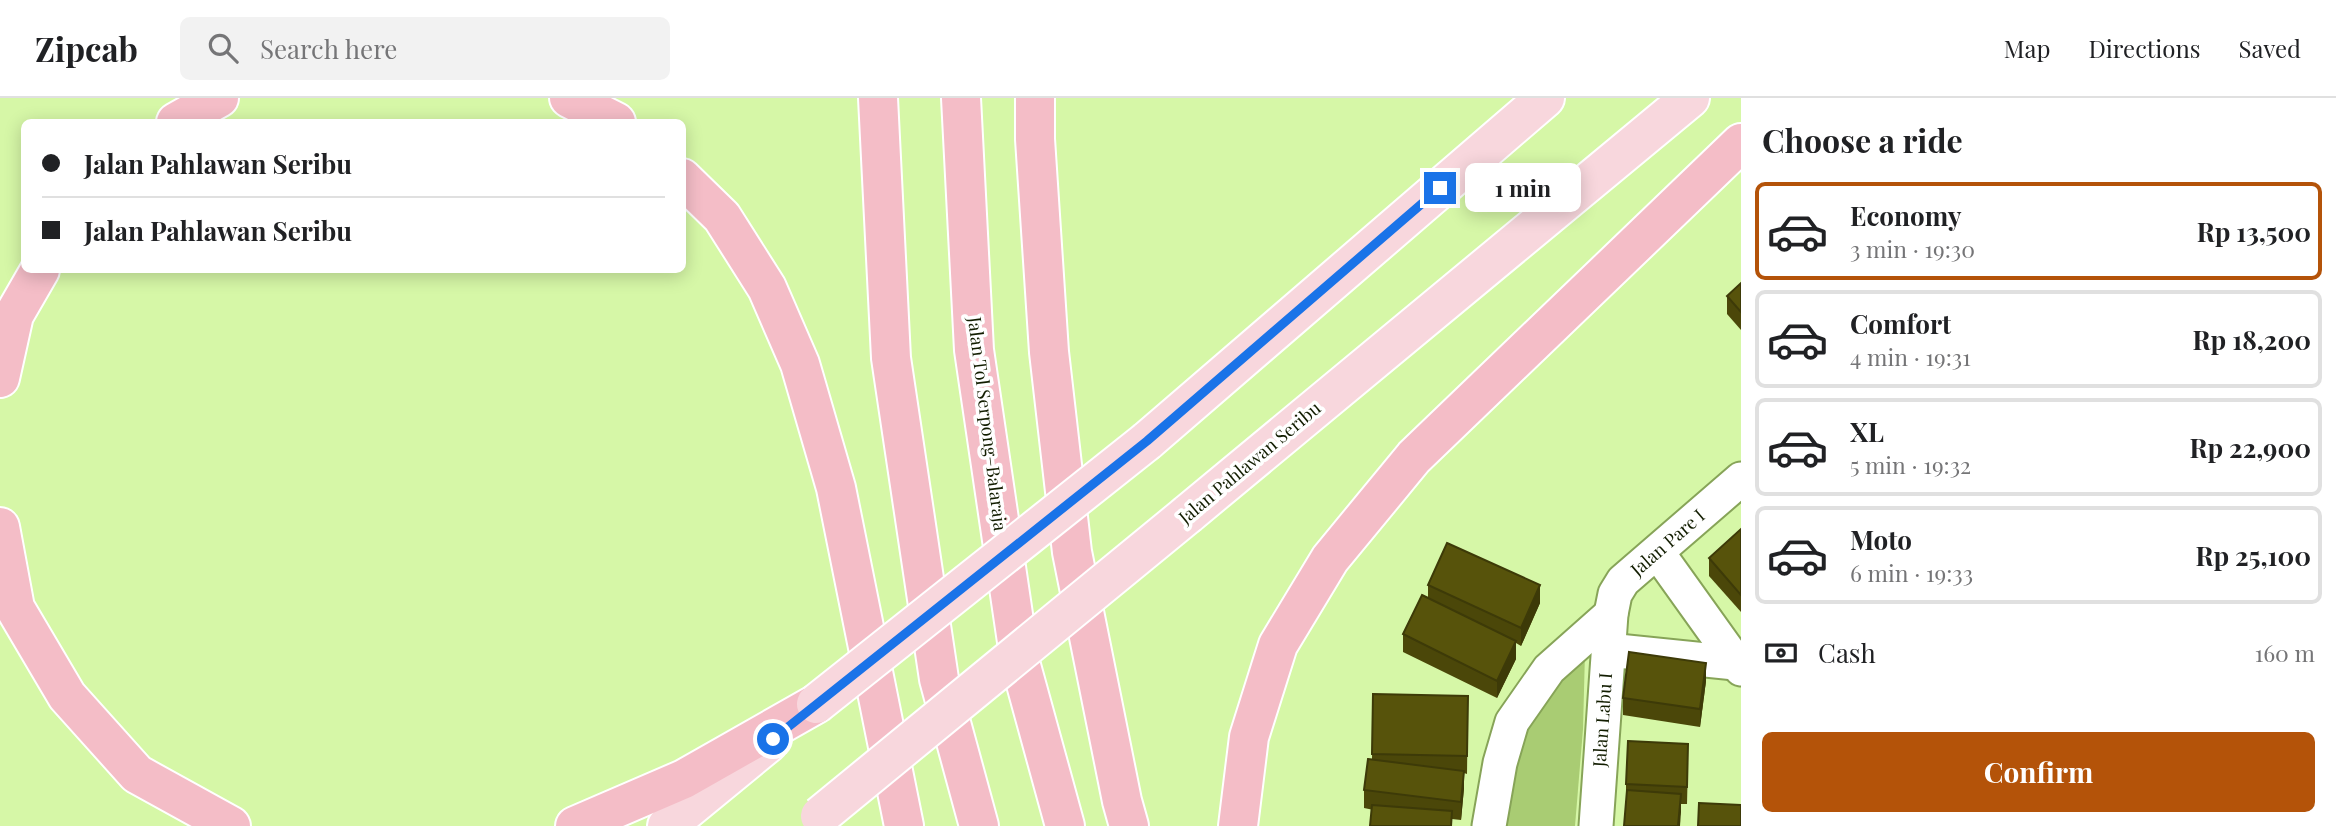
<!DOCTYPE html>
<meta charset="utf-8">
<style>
:root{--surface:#fff;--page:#f2f2f2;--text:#202124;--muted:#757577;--line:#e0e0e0;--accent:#b45309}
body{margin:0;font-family:"Playfair Display",serif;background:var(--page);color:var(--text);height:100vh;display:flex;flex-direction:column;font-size:26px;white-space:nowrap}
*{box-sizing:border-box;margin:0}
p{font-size:23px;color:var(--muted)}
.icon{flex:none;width:38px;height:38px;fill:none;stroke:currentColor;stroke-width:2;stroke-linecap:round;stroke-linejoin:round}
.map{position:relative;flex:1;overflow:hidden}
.side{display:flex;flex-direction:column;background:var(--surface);width:595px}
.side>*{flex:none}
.banner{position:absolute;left:21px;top:21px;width:665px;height:154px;border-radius:10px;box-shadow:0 4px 18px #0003;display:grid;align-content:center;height:154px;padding:0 21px;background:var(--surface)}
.end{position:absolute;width:32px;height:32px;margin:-16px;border:9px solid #1a73e8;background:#fff;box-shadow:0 0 0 4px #fff}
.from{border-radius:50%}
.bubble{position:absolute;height:49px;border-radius:10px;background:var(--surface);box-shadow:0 4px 18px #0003;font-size:23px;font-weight:700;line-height:49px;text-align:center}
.banner b{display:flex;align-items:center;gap:24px;height:66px;font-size:26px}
.banner b+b{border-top:2px solid var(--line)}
.banner i{width:18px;height:18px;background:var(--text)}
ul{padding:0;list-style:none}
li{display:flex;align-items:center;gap:21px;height:98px;margin:0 14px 10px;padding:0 7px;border:4px solid var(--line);border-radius:10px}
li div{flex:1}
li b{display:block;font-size:26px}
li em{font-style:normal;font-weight:700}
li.current{border-color:var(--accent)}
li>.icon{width:63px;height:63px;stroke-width:1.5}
h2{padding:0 21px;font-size:32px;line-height:84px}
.pay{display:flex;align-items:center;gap:18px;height:77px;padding:0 21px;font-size:26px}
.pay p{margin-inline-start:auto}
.action{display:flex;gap:14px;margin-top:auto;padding:14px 21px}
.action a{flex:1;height:80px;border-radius:10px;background:var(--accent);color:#fff;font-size:28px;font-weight:700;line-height:80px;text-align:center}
header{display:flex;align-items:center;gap:42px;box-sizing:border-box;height:98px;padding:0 35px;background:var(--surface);border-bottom:2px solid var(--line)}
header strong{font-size:33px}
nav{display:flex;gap:38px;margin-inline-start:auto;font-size:24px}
.search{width:490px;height:63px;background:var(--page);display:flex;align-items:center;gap:18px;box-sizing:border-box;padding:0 24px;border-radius:10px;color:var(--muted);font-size:26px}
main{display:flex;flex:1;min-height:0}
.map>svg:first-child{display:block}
</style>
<header>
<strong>Zipcab</strong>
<div class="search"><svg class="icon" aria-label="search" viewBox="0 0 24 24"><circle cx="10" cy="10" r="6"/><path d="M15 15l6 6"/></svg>Search here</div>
<nav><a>Map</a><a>Directions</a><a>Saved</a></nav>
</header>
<main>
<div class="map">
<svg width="1741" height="728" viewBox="0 0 1741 728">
<rect width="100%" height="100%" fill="#d6f7a7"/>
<polygon fill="#a9cc73" points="1585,554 1583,631 1575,728 1504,728 1517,629"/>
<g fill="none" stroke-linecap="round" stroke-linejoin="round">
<defs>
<g id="street">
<polyline points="1658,455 1741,571"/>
<polyline points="1608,552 1735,565"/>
<polyline points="1489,728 1500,665 1512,624 1549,571 1611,516"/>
<polyline points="1596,728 1611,516 1615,496 1623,483 1741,381"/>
</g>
<g id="primary">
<polyline points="1147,343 1545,0"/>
<polyline points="1188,416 1690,0"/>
<polyline points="667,728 768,645"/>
</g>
<g id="highway">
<polyline points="569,0 616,24"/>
<polyline points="878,0 891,260 939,581 979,728"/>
<polyline points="961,0 974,252 1020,564 1065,728"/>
<polyline points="1035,0 1035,41 1049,254 1072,454 1122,703 1129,728"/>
<polyline points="176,24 219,0"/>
<polyline points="682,80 722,119 767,190 800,266 836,390 904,728"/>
<polyline points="0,280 14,217 40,172"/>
<polyline points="0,429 15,510 67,598 137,676 231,728"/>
<polyline points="575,728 684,681 816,606"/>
<polyline points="1238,728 1249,639 1278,547 1330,461 1414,359 1741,45"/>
</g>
</defs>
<use href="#street" stroke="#87a458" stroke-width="37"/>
<use href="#primary" stroke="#fff" stroke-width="42"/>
<use href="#highway" stroke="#fff" stroke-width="42"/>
<use href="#street" stroke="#fff" stroke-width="33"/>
<use href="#primary" stroke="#f8d7dd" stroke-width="38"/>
<use href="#highway" stroke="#f4bdc7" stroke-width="38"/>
<defs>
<g id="primary-bridge">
<polyline points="816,606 1147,343"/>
<polyline points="820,718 1188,416"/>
</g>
</defs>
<use href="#primary-bridge" stroke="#fff" stroke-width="42" stroke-linecap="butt"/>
<use href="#primary-bridge" stroke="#f8d7dd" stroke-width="38"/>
</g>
<g fill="#4b4709">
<polygon points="1741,185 1741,232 1727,216 1727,198"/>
<polygon points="1741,431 1741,514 1709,478 1709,460"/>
<polygon points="1428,487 1540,505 1521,548 1516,545 1516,561 1497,600 1403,554 1403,536 1428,500"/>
<polygon points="1706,583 1700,629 1623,617 1623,600"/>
<polygon points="1373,596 1468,598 1467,676 1464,675 1464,690 1461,722 1452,721 1452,728 1364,710 1364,692 1372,661"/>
<polygon points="1688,664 1687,706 1681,706 1681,714 1626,703 1626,686"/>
</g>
<g fill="#3d3a08">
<polygon points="1540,487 1540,505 1521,548 1521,530"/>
<polygon points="1516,543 1516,561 1497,600 1497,583"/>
<polygon points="1706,565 1706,583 1700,629 1700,611"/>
<polygon points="1464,673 1464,690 1461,722 1461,704"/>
<polygon points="1681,696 1681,714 1680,728 1678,728"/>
</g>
<g fill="#57530b" stroke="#3d3a08" stroke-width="2">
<polygon points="1741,185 1741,214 1727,198"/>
<polygon points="1741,431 1741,497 1709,460"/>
<polygon points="1447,445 1540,487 1521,530 1428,487"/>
<polygon points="1422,497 1516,543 1497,583 1403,536"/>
<polygon points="1629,554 1706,565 1700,611 1623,600"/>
<polygon points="1373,596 1468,598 1467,658 1372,656"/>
<polygon points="1628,643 1688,646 1687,689 1626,686"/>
<polygon points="1368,661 1464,673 1461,704 1364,692"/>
<polygon points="1627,692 1681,696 1678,728 1624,728"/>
<polygon points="1699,705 1741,707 1741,728 1698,728"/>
<polygon points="1372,707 1452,713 1451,728 1370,728"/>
</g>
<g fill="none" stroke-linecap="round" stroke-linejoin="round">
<polyline stroke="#1a73e8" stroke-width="9" points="773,641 1147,343 1440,90"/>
</g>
<g text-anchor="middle" stroke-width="7" stroke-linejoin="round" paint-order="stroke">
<g font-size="18" fill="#121d00" stroke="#fff">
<text transform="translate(987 326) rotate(83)" y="6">Jalan Tol Serpong–Balaraja</text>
<text transform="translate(1250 365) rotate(-40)" y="6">Jalan Pahlawan Seribu</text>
<text transform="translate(1668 445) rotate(-41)" y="6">Jalan Pare I</text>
<text transform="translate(1603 622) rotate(-86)" y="6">Jalan Labu I</text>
</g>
</g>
</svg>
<i class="end from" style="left:773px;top:641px"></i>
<i class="end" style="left:1440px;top:90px"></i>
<div class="bubble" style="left:1465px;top:65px;width:116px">1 min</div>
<div class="banner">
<b><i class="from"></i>Jalan Pahlawan Seribu</b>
<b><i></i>Jalan Pahlawan Seribu</b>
</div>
</div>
<section class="side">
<h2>Choose a ride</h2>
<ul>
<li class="current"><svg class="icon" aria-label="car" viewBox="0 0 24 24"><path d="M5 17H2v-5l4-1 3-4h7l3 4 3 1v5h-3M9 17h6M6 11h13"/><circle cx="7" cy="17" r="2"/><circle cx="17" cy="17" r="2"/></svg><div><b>Economy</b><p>3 min · 19:30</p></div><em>Rp 13,500</em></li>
<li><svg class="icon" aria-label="car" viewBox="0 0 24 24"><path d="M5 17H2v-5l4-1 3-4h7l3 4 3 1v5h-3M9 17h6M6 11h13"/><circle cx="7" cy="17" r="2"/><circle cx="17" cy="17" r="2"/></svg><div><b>Comfort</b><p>4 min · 19:31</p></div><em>Rp 18,200</em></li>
<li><svg class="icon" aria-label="car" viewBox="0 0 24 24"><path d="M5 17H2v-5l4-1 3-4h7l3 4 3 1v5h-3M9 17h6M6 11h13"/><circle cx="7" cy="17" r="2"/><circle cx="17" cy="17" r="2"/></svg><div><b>XL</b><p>5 min · 19:32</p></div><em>Rp 22,900</em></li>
<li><svg class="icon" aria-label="car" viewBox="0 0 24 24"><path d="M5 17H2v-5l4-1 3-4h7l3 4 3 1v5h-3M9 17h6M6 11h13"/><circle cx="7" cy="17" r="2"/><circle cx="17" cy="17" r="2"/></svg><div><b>Moto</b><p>6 min · 19:33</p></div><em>Rp 25,100</em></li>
</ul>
<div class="pay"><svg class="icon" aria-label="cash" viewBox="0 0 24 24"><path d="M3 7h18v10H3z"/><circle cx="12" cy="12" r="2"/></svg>Cash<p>160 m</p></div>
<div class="action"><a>Confirm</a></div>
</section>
</main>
